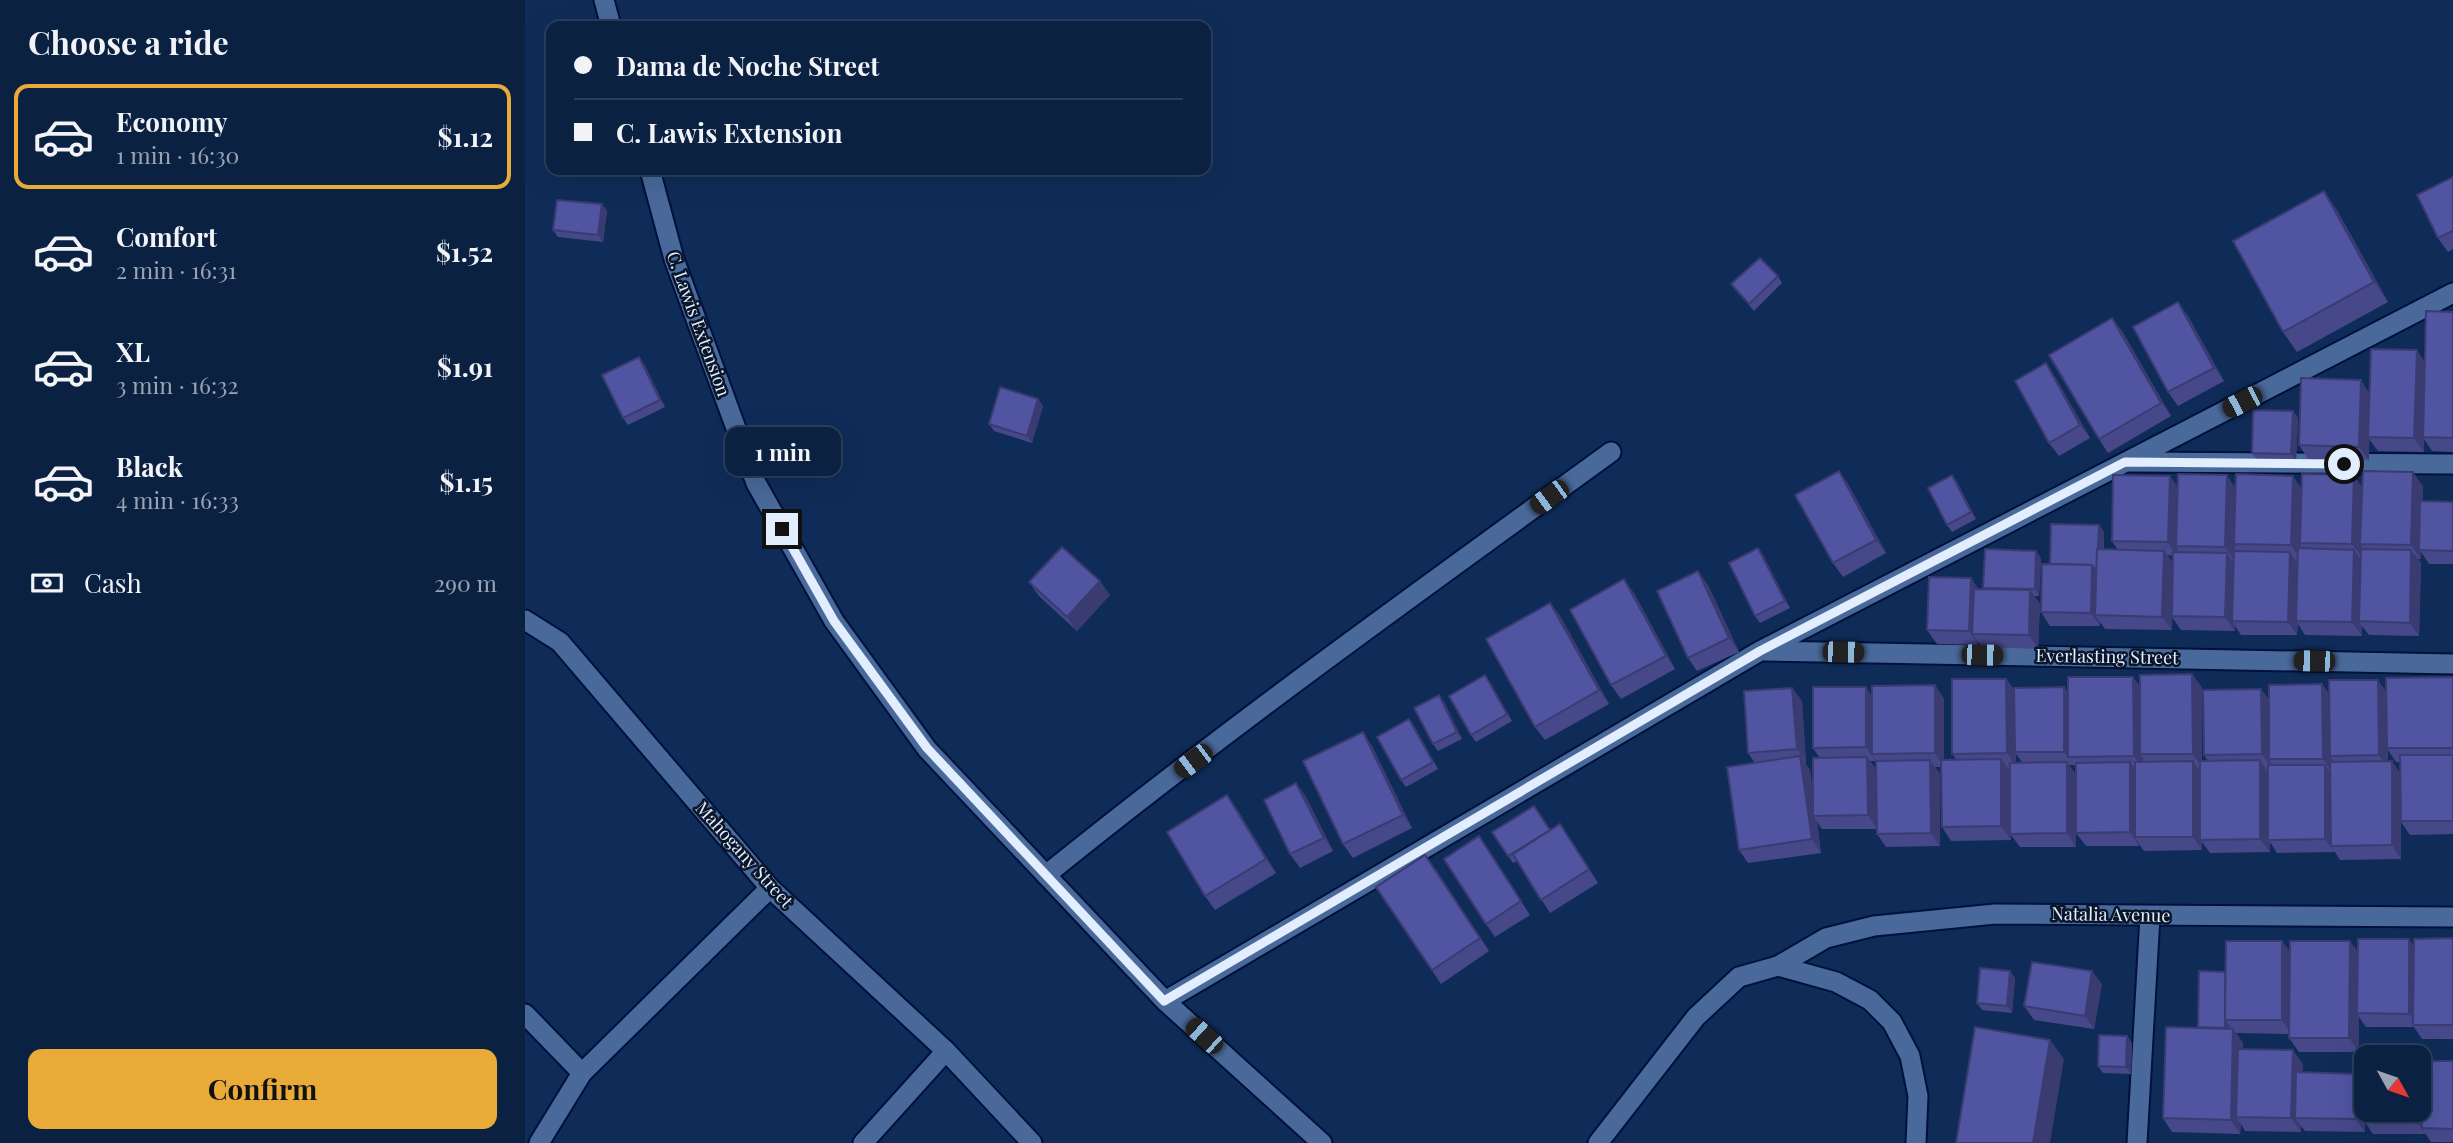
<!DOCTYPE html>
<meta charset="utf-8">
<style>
:root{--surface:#0b2142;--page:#142949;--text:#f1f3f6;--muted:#9aa3b2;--line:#2b3e5b;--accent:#e8ab37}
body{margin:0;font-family:"Playfair Display",serif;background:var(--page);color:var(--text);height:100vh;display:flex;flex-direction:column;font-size:26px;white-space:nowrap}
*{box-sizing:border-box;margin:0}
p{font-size:23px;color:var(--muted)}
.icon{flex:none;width:38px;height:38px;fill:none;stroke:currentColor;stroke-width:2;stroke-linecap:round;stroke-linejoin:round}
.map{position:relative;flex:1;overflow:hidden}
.side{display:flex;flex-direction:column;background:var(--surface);width:525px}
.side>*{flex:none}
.hud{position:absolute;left:21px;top:21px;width:665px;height:154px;border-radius:14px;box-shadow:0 7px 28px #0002,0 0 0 2px var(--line);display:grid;align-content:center;height:154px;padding:0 28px;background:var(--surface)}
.needle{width:46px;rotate:130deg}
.tools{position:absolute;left:1829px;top:1045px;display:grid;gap:14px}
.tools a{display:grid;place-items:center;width:77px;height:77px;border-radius:14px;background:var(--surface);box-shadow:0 7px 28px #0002,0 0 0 2px var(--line);font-size:35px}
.end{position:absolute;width:32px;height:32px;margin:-16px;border:9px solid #e2edfe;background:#111;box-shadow:0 0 0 4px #111}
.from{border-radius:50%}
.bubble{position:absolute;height:49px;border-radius:14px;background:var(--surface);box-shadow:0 7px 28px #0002,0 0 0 2px var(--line);font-size:23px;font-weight:700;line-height:49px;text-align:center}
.car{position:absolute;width:21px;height:42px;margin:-21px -10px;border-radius:9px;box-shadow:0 0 5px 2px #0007;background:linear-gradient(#222 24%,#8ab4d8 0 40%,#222 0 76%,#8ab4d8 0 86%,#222 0)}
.hud b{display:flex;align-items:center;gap:24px;height:66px;font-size:26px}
.hud b+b{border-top:2px solid var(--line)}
.hud i{width:18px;height:18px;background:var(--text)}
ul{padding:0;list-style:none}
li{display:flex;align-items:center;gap:21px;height:105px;margin:0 14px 10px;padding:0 14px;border:4px solid transparent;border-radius:14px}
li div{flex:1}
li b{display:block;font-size:26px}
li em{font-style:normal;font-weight:700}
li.current{border-color:var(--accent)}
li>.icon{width:63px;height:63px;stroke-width:1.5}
h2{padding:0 28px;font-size:32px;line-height:84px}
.pay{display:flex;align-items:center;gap:18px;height:77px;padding:0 28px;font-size:26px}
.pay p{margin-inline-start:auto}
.cta{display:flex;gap:14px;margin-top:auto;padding:14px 28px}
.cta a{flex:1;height:80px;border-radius:14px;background:var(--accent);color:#111;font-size:28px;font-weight:700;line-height:80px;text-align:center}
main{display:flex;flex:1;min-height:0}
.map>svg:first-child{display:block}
</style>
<main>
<section class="side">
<h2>Choose a ride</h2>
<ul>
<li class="current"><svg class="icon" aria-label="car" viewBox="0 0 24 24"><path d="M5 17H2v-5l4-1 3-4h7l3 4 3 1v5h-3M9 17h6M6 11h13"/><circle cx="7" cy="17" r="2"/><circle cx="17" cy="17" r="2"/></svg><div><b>Economy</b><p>1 min · 16:30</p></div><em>$1.12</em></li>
<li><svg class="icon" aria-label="car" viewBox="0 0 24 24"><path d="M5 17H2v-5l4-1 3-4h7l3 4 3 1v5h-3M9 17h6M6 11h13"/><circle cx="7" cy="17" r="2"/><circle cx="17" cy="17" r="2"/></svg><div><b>Comfort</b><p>2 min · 16:31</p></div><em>$1.52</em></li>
<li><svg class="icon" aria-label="car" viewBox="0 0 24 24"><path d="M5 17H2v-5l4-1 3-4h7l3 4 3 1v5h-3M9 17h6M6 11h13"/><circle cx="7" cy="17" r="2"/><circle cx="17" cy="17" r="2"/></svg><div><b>XL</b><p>3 min · 16:32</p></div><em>$1.91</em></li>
<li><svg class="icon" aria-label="car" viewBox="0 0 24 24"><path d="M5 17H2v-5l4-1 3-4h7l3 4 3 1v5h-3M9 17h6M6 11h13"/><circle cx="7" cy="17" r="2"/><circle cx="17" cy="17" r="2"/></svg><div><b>Black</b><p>4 min · 16:33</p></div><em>$1.15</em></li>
</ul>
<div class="pay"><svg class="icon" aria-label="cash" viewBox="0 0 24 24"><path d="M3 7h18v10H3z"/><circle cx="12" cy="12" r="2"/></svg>Cash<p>290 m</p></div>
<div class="cta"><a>Confirm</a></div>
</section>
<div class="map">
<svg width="1928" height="1143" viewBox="0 0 1928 1143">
<rect width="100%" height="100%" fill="#0f2c58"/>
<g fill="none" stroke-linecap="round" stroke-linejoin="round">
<defs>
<path id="service" d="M 521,875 C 704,727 896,590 1086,452"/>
<g id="minor">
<polyline points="1605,462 1928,464"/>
<polyline points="0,620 35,642 245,888 421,1051 507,1143"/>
<polyline points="1240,651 1928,664"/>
<polyline points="640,1001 1235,651 1928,293"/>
<polyline points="0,1014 57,1073"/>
<polyline points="14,1143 57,1073 245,888"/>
<polyline points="338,1143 421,1051"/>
<polyline points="1612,1143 1625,916"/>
</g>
<g id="tertiary">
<polyline points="79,0 86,26"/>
<polyline points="125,170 149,259 231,483 309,621 402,749 640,1001 797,1143"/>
<polyline points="1253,966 1301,938 1349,926 1470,914 1928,917"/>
<polyline points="1073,1143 1171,1017 1214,977 1253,966 1311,982 1345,1000 1367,1022 1385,1056 1393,1096 1391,1143"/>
</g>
</defs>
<use href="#service" stroke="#00113c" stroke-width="23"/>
<use href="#minor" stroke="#00113c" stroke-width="23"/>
<use href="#tertiary" stroke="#00113c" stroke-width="23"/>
<use href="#service" stroke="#49699a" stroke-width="19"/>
<use href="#minor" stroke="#49699a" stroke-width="19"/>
<use href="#tertiary" stroke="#49699a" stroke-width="19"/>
</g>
<g fill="#46488a" fill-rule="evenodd">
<polygon points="1928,177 1928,249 1923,252 1913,238"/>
<polygon points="77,204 82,211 78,242 33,237 28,230"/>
<polygon points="1812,210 1863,302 1772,352 1758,332"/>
<polygon points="1253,276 1257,283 1229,311 1206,284"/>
<polygon points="1928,312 1928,452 1907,451 1899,439 1899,452 1853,451 1844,439 1844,460 1783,459 1774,445 1845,392 1900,362"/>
<polygon points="1663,316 1699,381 1653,406 1643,392"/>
<polygon points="1597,331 1646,416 1583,453 1574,439"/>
<polygon points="119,364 140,407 103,425 98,418"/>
<polygon points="1530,377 1565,438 1534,456 1524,443"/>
<polygon points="513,399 518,406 507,443 469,431 464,424"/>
<polygon points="1768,411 1773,418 1771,461 1732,460 1727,453"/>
<polygon points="1314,471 1323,484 1361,553 1318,577 1308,563"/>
<polygon points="1427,475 1432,482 1451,519 1427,532 1422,525"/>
<path d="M 1645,476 L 1652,487 L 1776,488 L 1898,486 L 1897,501 L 1928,502 L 1928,564 L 1904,564 L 1896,552 L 1896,559 L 1893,559 L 1896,563 L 1894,636 L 1844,635 L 1837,626 L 1837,636 L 1780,635 L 1773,624 L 1772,635 L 1716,635 L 1710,626 L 1710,631 L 1656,630 L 1647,617 L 1647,630 L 1580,629 L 1575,622 L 1575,626 L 1525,626 L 1516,612 L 1525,564 L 1574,525 L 1579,532 L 1579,549 L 1593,550 L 1587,541 ZM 1642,555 L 1648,556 L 1648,563 Z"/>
<polygon points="1233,548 1238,555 1265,608 1235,623 1230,616"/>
<polygon points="1516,558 1514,596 1509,596 1515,604 1513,649 1457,647 1453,642 1453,645 1412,644 1402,630 1446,578 1454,590 1459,590 1458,588"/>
<polygon points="504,582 585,595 552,631 514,596"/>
<polygon points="1183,585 1214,652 1172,671 1163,658"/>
<polygon points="1109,593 1150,669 1096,699 1086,685"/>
<polygon points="1025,603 1035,616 1084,704 1020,740 1010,727"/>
<path d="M 1667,674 L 1677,688 L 1677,761 L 1683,761 L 1679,755 L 1736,689 L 1744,700 L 1797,684 L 1804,694 L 1861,691 L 1928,677 L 1928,834 L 1885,835 L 1876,822 L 1876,859 L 1815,860 L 1810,852 L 1752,853 L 1745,842 L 1745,852 L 1685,853 L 1677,842 L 1677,850 L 1619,851 L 1614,844 L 1614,846 L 1561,846 L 1551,833 L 1551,768 L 1549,765 L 1544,765 L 1551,775 L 1551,847 L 1495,847 L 1486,835 L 1486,840 L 1426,841 L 1417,827 L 1416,767 L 1410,767 L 1415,774 L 1415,846 L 1361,847 L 1352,834 L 1351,829 L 1297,829 L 1292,822 L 1296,853 L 1223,863 L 1214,850 L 1230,763 L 1223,753 L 1267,688 L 1277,701 L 1281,763 L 1280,763 L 1285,770 L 1288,792 L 1295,758 L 1288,748 L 1347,696 L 1410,685 L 1419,699 L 1419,760 L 1431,759 L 1427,754 L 1481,679 L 1489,690 L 1539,687 L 1543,693 L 1615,686 ZM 1863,750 L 1871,762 L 1875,762 L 1875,773 L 1863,761 ZM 1491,754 L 1497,762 L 1491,763 ZM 1350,759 L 1352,761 L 1351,770 L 1345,761 L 1350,761 Z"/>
<polygon points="965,682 987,721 951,742 946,735"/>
<polygon points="919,702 937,739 913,751 908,744"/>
<polygon points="889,726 913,769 881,787 876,780"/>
<polygon points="847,746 887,828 828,858 818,844"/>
<polygon points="771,783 781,797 808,851 775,868 765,854"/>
<polygon points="712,809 751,873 690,910 680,896"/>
<polygon points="1025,830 1044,837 1073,883 1025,913 992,861 988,863 967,832"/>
<polygon points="954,836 1005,915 970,937 961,924"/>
<polygon points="910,868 964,951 916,984 851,887"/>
<polygon points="1928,938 1928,1039 1897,1039 1889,1027 1841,1027 1834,1017 1834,1052 1774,1052 1764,1038 1764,1034 1711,1033 1718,1043 1717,1049 1778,1064 1777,1072 1832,1074 1838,1083 1897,1070 1928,1061 1928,1142 1906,1142 1900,1133 1900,1134 1848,1134 1840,1122 1840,1132 1780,1131 1776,1126 1776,1132 1720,1131 1716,1124 1715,1134 1647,1132 1638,1118 1674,1028 1673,1027 1700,972 1757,941 1765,952 1833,952 1884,939 1889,946"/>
<polygon points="1485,971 1490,978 1487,1013 1457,1010 1452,1003"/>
<polygon points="1577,984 1569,1029 1509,1020 1499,1006"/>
<polygon points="1602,1036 1607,1043 1606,1074 1578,1073 1573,1066"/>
</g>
<g fill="#393b71">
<polygon points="1799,191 1812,210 1863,302 1849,282"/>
<polygon points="77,204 82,211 78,242 73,235"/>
<polygon points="1653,302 1663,316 1699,381 1689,368"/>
<polygon points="1587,318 1597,331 1646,416 1636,403"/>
<polygon points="1892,350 1901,364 1899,452 1889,438"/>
<polygon points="114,357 119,364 140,407 135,400"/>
<polygon points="1521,363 1530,377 1565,438 1555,425"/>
<polygon points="1836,380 1845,394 1844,460 1834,447"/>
<polygon points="513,399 518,406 507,443 502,436"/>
<polygon points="1768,411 1773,418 1771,461 1766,454"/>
<polygon points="1314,471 1323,484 1361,553 1351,540"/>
<polygon points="1888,472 1898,486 1896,550 1894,550 1896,552 1896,559 1886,545"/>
<polygon points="1427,475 1432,482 1451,519 1446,512"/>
<polygon points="1702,475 1711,489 1709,544 1710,545 1710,561 1700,547"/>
<polygon points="1829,475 1838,489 1835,544 1837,547 1837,557 1827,544"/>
<polygon points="1645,476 1654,490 1651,546 1653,549 1652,556 1643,542"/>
<polygon points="1768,476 1777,489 1775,559 1766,545"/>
<polygon points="1574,525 1579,532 1578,575 1573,568"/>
<polygon points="1233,548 1238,555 1265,608 1260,601"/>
<polygon points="1829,550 1838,563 1834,621 1837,626 1837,636 1827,622"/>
<polygon points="1886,550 1896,563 1894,636 1885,623"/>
<polygon points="1511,551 1516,558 1514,596 1510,589"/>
<polygon points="1639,551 1649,564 1647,630 1637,617"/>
<polygon points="1765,552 1774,566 1771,621 1773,624 1772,635 1763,622"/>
<polygon points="1702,553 1711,567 1707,621 1710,626 1710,631 1700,617"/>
<polygon points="1567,565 1577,579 1570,615 1575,622 1575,626 1566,613"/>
<polygon points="1173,571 1183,585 1214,652 1204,638"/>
<polygon points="1446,578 1455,591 1447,634 1453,642 1453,645 1444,631"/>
<polygon points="1099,579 1109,593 1150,669 1141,656"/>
<polygon points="575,581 585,595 552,631 542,617"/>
<polygon points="1505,590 1515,604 1513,649 1504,635"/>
<polygon points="1025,603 1035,616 1084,704 1074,690"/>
<polygon points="1667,674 1677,688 1677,768 1668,754"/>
<polygon points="1608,677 1618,690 1615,754 1618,759 1618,770 1609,756"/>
<polygon points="1481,679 1491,692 1490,752 1491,754 1491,766 1482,753"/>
<polygon points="1853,680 1863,694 1862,748 1863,750 1863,769 1854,755"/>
<polygon points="1797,684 1807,698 1805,756 1808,760 1808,773 1798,759"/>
<polygon points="1410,685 1419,699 1419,767 1410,753"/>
<polygon points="1341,687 1350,701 1347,754 1350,761 1341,747"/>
<polygon points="1539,687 1548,701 1543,757 1549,765 1539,752"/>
<polygon points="1267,688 1277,701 1281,763 1272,749"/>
<polygon points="1736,689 1746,703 1744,759 1746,763 1746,768 1737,754"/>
<polygon points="914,695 919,702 937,739 932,732"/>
<polygon points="884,719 889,726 913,769 908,762"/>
<polygon points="838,732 847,746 887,828 878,815"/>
<polygon points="1275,756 1285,770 1291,816 1288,816 1292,822 1296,853 1287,839"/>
<polygon points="1342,757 1352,770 1352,829 1343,815"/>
<polygon points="1476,759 1486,772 1486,840 1476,826"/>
<polygon points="1405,760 1415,774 1415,846 1406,833"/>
<polygon points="1735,760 1744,774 1743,840 1745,842 1745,852 1735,839"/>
<polygon points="1668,761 1677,775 1675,840 1677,842 1677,850 1668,837"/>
<polygon points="1867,761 1876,774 1876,859 1867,845"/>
<polygon points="1542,762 1551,775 1551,847 1542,833"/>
<polygon points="1605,762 1614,776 1610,837 1614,844 1614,846 1605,832"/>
<polygon points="1800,765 1809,778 1806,846 1810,853 1800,839"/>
<polygon points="771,783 781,797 808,851 799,838"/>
<polygon points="702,795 712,809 751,873 741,859"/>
<polygon points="1884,939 1894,953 1892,1025 1884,1014"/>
<polygon points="1757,941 1767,955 1766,1034 1757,1020"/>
<polygon points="1825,941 1835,954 1832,1013 1834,1017 1834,1052 1824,1038"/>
<polygon points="1485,971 1490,978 1487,1013 1482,1006"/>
<polygon points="1567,971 1577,984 1569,1029 1560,1016"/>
<polygon points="1701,972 1700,1020 1705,1026 1705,1035 1700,1028"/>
<polygon points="1708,1029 1718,1043 1716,1117 1711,1117 1716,1124 1715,1134 1706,1120"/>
<polygon points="1602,1036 1607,1043 1606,1074 1601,1067"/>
<polygon points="1525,1040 1539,1059 1525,1143 1508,1143"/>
<polygon points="1768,1050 1778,1064 1776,1118 1770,1118 1776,1126 1776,1132 1766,1118"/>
<polygon points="1894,1065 1900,1075 1897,1128 1900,1134 1891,1120 1891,1110 1894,1110"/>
<polygon points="1832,1074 1841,1087 1838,1120 1840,1122 1840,1132 1830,1119"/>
</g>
<g fill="#5154a1" stroke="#393b71" stroke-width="2">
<polygon points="1928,177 1928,231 1913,238 1892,195"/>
<polygon points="1799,191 1849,282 1758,332 1708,241"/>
<polygon points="32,200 77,204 73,235 28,230"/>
<polygon points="1235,258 1253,276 1224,304 1206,284"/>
<polygon points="1653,302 1689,368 1643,392 1608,327"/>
<polygon points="1901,311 1928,312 1928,438 1898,437"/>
<polygon points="1587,318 1636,403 1574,439 1524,355"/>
<polygon points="1846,349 1892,350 1889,438 1843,437"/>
<polygon points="114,357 135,400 98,418 77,375"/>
<polygon points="1521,363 1555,425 1524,443 1490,381"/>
<polygon points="1776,378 1836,380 1834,447 1774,445"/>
<polygon points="475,387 513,399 502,436 464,424"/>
<polygon points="1728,410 1768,411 1766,454 1727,453"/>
<polygon points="1314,471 1351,540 1308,563 1270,495"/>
<polygon points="1838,471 1888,472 1886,545 1835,544"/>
<polygon points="1653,474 1702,475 1700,547 1651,546"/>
<polygon points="1711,474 1768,476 1766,545 1709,544"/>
<polygon points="1777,474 1829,475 1827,544 1775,543"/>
<polygon points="1427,475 1446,512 1422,525 1403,488"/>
<polygon points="1588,475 1645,476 1643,542 1587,541"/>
<polygon points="1895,501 1928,502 1928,551 1894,550"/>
<polygon points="1526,524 1574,525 1572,568 1569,568 1567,565 1525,564"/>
<polygon points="537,547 575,581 542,617 504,582"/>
<polygon points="1233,548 1260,601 1230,616 1204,563"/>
<polygon points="1773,548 1829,550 1827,622 1771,621"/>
<polygon points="1460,549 1511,551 1510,589 1458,588"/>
<polygon points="1572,549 1639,551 1637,617 1570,615"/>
<polygon points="1836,549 1886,550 1885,623 1834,621"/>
<polygon points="1709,551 1765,552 1763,622 1707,621"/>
<polygon points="1648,552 1702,553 1700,617 1647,616"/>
<polygon points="1517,564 1567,565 1566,613 1516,612"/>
<polygon points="1173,571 1204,638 1163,658 1132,591"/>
<polygon points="1404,577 1446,578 1444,631 1402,630"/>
<polygon points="1099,579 1141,656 1086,685 1045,610"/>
<polygon points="1449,589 1505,590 1504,635 1447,634"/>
<polygon points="1025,603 1074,690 1010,727 961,639"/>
<polygon points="1667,674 1668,754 1615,754 1615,675"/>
<polygon points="960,675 982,714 946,735 924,696"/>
<polygon points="1543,677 1608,677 1609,756 1543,757"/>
<polygon points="1928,677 1928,748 1862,748 1861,678"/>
<polygon points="1427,679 1481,679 1482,753 1427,754"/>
<polygon points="1804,680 1853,680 1854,755 1805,756"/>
<polygon points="1797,684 1798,759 1744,759 1744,685"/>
<polygon points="1410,685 1410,753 1347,754 1347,686"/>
<polygon points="1288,687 1341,687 1341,747 1288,748"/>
<polygon points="1539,687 1539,752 1490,752 1489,688"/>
<polygon points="1267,688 1272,749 1223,753 1219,691"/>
<polygon points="1736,689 1737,754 1679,755 1678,690"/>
<polygon points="914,695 932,732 908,744 889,708"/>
<polygon points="884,719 908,762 876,780 852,737"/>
<polygon points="838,732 878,815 818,844 778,761"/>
<polygon points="1875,755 1928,755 1928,821 1876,821"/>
<polygon points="1275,756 1287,839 1214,850 1202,767"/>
<polygon points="1342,757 1343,815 1288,816 1288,758"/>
<polygon points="1476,759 1476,826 1417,827 1416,760"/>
<polygon points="1405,760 1406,833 1352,834 1351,761"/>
<polygon points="1735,760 1735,839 1675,840 1675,761"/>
<polygon points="1668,761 1668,837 1610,837 1610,762"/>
<polygon points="1867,761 1867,845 1806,846 1805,762"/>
<polygon points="1542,762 1542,833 1485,834 1485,763"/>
<polygon points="1605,762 1605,832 1551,833 1551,763"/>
<polygon points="1743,765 1800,765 1800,839 1743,840"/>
<polygon points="771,783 799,838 765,854 739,800"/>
<polygon points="702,795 741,859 680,896 642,832"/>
<polygon points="1009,806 1025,830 983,856 967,832"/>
<polygon points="1035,824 1064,869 1016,900 988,854"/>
<polygon points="954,836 996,901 961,924 919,859"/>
<polygon points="900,855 955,938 907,970 851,887"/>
<polygon points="1928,938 1928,1025 1888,1025 1889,939"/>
<polygon points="1833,939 1884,939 1884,1014 1832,1013"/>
<polygon points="1701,941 1757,941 1757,1020 1700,1020"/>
<polygon points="1765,941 1825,941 1824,1038 1764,1038"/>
<polygon points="1507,962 1567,971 1560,1016 1499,1006"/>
<polygon points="1455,968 1485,971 1482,1006 1452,1003"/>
<polygon points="1674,971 1700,972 1700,1028 1673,1027"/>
<polygon points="1450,1027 1525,1040 1508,1143 1431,1143"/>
<polygon points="1641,1027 1708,1029 1706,1120 1638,1118"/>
<polygon points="1574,1035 1602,1036 1601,1067 1573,1066"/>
<polygon points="1713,1049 1768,1050 1766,1118 1711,1117"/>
<polygon points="1838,1061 1841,1061 1841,1110 1891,1110 1891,1120 1838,1120"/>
<polygon points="1897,1061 1928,1061 1928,1129 1897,1128"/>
<polygon points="1771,1072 1832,1074 1830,1119 1770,1118"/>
</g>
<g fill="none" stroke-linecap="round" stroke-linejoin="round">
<polyline stroke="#e2edfe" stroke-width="9" points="257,529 309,621 402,748 639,1001 1235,651 1600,462 1819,464"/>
</g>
<g text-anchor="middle" stroke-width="5" stroke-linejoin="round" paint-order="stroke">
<g font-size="18" fill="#e2edfe" stroke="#091529">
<text transform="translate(173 324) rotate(70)" y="6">C. Lawis Extension</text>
<text transform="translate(1582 657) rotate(1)" y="6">Everlasting Street</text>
<text transform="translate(219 855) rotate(48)" y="6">Mahogany Street</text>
<text transform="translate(1586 915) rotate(1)" y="6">Natalia Avenue</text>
</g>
</g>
</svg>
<div class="tools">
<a><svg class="needle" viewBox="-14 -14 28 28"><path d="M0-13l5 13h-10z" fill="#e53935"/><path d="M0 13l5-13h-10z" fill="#9aa3b2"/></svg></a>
</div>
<i class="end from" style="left:1819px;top:464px"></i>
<i class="end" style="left:257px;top:529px"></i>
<div class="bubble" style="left:200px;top:427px;width:116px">1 min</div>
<i class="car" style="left:1717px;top:402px;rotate:243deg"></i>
<i class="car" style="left:1024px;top:497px;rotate:234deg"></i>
<i class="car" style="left:1318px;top:652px;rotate:91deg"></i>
<i class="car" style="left:1457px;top:655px;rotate:91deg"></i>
<i class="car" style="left:1789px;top:661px;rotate:271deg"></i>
<i class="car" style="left:668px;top:761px;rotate:233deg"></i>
<i class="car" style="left:679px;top:1036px;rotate:312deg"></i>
<div class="hud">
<b><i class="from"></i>Dama de Noche Street</b>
<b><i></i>C. Lawis Extension</b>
</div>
</div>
</main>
